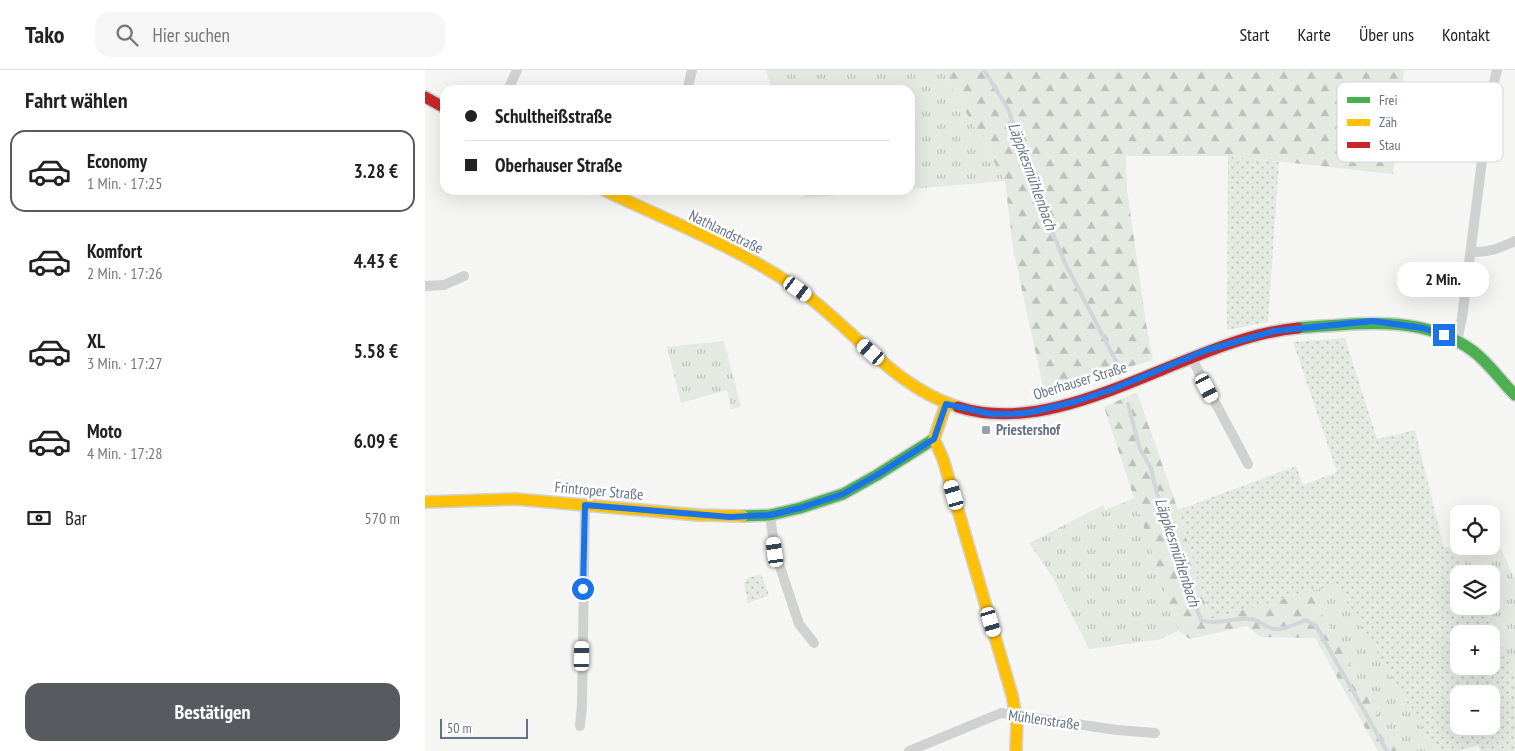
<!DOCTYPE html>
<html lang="de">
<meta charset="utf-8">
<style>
:root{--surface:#fff;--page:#f6f6f6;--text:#222;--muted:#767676;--line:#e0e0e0;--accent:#575b60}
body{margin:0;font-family:"PT Sans Narrow",sans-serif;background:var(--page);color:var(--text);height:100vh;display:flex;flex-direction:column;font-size:19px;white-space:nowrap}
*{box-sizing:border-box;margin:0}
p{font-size:16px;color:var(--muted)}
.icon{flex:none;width:28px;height:28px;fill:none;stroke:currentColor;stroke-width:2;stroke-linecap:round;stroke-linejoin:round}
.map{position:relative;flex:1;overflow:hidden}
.drawer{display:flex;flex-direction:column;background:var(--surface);width:425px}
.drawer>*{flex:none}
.hud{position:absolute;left:15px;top:15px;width:475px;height:110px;border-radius:15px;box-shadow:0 5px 20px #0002;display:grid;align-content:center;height:110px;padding:0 25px;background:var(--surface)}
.fabs{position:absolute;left:1025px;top:435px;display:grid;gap:10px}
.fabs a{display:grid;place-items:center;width:50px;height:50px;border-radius:10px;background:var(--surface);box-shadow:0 5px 20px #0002;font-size:25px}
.scale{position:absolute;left:15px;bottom:12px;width:88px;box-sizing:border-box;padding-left:5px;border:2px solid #657185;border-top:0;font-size:14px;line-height:18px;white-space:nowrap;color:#657185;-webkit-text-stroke:4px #fff;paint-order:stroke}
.end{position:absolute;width:22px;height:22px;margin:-11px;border:6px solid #1a73e8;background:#fff;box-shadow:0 0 0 2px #fff}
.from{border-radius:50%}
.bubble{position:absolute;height:35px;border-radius:15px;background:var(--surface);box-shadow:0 5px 20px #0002;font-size:16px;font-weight:800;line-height:35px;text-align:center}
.car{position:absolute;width:15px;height:30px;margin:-15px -8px;border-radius:6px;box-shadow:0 0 4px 1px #0007;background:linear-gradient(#fff 24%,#345 0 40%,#fff 0 76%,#345 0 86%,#fff 0)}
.hud b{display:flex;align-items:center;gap:18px;height:48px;font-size:19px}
.hud b+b{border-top:1px solid var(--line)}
.hud i{width:12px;height:12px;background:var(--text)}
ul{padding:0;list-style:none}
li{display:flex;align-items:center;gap:15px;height:82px;margin:0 10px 8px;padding:0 15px;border:2px solid transparent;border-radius:15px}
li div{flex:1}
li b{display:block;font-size:19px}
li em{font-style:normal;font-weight:800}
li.on{border-color:var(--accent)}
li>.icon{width:45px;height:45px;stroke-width:1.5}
h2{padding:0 25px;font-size:22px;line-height:60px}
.pay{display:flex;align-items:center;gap:12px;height:55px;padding:0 25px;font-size:19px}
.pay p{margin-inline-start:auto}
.action{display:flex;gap:10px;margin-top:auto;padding:10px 25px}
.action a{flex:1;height:58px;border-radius:15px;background:var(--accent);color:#fff;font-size:20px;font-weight:800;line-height:58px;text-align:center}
header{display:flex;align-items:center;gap:30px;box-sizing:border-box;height:70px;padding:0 25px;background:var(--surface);border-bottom:1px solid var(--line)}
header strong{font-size:24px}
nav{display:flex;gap:28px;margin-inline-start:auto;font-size:18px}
.search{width:350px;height:45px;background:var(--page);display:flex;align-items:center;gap:12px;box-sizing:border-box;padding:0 18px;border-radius:15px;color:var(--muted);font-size:19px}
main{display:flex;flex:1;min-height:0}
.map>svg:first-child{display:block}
</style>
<header>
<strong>Tako</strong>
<div class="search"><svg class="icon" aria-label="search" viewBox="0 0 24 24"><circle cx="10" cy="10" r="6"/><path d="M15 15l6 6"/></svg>Hier suchen</div>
<nav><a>Start</a><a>Karte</a><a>Über uns</a><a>Kontakt</a></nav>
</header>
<main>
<section class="drawer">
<h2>Fahrt wählen</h2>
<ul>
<li class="on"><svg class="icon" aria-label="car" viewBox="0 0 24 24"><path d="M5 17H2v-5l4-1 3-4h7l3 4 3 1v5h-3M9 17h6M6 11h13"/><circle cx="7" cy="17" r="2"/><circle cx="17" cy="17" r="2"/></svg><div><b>Economy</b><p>1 Min. · 17:25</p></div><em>3.28 €</em></li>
<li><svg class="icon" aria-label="car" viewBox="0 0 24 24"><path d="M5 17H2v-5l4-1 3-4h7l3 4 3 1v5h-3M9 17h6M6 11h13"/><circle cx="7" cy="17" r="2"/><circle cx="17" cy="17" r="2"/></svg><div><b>Komfort</b><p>2 Min. · 17:26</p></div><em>4.43 €</em></li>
<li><svg class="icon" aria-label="car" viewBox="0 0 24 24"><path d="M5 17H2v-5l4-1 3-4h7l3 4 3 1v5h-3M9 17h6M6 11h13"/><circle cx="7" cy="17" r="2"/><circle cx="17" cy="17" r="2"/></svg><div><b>XL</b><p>3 Min. · 17:27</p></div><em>5.58 €</em></li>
<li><svg class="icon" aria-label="car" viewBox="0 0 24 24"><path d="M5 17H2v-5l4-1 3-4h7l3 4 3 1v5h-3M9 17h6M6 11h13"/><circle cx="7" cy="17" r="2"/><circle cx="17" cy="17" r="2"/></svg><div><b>Moto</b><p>4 Min. · 17:28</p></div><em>6.09 €</em></li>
</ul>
<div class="pay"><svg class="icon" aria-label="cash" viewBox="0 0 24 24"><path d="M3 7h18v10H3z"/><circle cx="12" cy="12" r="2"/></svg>Bar<p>570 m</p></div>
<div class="action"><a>Bestätigen</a></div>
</section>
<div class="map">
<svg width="1090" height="681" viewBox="0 0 1090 681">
<defs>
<pattern id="grass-tufts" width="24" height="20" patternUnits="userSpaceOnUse" patternTransform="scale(1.25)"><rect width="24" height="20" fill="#e4e9e2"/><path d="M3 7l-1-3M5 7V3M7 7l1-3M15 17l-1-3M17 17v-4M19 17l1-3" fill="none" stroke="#bcc1bd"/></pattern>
<pattern id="forest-firs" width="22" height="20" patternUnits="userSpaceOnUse" patternTransform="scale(1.25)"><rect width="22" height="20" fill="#e4e9e2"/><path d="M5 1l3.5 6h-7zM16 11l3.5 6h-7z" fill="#bcc1bd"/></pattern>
<pattern id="park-dots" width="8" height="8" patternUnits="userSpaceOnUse" patternTransform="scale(1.25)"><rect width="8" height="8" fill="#e4e9e2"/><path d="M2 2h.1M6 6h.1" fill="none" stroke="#bcc1bd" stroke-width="1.8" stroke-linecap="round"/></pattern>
</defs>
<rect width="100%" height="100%" fill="#f5f6f4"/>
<g fill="url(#grass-tufts)">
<polygon points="341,0 517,0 580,111 485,119 485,20 347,20"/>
<polygon points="377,120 475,120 380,128"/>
<polygon points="299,271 316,337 306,339 302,320 256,333 242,277"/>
<polygon points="710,428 753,561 733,570 664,579 628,508 604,473 678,435 680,440"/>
<polygon points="1070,464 1090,510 1090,605 1058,536 1066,536 1066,504 1043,504 1030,475 1034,474 1034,476 1066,476 1066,465"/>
<polygon points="911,513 1011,681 973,681 884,521"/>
</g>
<g fill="url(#forest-firs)">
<polygon points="517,0 979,0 968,104 803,86 701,86 702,119 721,253 728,290 619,321 588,179 580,111"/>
<polygon points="712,322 753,440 786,549 884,521 973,681 953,681 890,568 835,567 822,556 765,569 753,561 679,337"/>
</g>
<g fill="url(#park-dots)" fill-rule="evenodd">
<polygon points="803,86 854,92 843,252 802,260"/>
<path d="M 920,268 L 952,369 L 990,360 L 1019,478 L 1030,475 L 1043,504 L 1034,504 L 1034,536 L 1058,536 L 1090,605 L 1090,681 L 1056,681 L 1053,675 L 1034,681 L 1011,681 L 911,514 L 786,549 L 753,440 L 871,396 L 878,415 L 912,402 L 868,272 ZM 1034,564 L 1066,564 L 1066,596 L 1034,596 ZM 1034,624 L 1066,624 L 1066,656 L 1034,656 Z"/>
<polygon points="336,504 344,525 323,533 319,514 322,508"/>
</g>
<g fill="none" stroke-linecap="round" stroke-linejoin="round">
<g stroke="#d1d6db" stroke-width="4">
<polyline points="559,0 583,39 615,131 640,193 693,295"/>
<path d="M 703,334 L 715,379 L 726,398 L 732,424 L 743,449 L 746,468 L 776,550 C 790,556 809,547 826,549 C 836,549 839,560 855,559 C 863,558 873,553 881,550 L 891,556 L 962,681"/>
</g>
<defs>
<g id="fast">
<path d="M 873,258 C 932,254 996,243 1048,281 C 1064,293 1076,311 1090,325"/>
<polyline points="318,446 345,445 375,438 418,424 452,405 509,369"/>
</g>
<g id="slow">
<path d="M 179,120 C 243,151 310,176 369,216 C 425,254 466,316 533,337"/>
<polyline points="521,334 509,369 518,389 587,625 592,652 591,681"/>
<polyline points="0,432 90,429 273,445 318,446"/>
</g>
<g id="jam">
<polyline points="0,27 20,38"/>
<path d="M 533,337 C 641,371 763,268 873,258"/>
</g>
</defs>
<use href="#fast" stroke="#d1d3d3" stroke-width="14"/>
<use href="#slow" stroke="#d1d3d3" stroke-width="14"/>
<use href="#jam" stroke="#d1d3d3" stroke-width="14"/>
<g stroke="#d0d1d1" stroke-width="10">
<polyline points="263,17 267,0"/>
<polyline points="83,20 92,0"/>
<path d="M 1046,182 C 1063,183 1075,178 1090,171"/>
<polyline points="0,216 19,215 39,206"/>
<polyline points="1032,271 1037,248 1065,28 1072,0"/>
<polyline points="766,287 823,394"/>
<polyline points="345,445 350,482 374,554 389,573"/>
<polyline points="155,656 157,635 160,435"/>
<polyline points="484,681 576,643 692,660 730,663"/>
</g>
<use href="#fast" stroke="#4caf50" stroke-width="11"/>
<use href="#slow" stroke="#ffc107" stroke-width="11"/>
<use href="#jam" stroke="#c62828" stroke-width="11"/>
</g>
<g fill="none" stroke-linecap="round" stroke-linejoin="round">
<polyline stroke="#1a73e8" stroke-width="6" points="158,519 160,435 305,447 345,445 375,438 418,424 452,405 509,369 521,334 566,344 588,344 607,342 649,332 688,319 782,280 849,261 948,251 998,258 1019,265"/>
</g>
<rect fill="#97a0ac" stroke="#fff" stroke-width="2" x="556" y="355" width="10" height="10" rx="2.5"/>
<g text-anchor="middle" stroke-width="5" stroke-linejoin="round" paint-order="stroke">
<g font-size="15" fill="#657185" stroke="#fff">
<text transform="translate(301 162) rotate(26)" y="5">Nathlandstraße</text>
<text transform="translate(655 311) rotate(-17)" y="5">Oberhauser Straße</text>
<text transform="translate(174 421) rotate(5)" y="5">Frintroper Straße</text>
<text transform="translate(619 650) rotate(8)" y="5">Mühlenstraße</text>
</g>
<g font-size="15" font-weight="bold" fill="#657185" stroke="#fff" text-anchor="start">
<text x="571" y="365">Priestershof</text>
</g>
<g font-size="16" font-style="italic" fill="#657989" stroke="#fff">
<text transform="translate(608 106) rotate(70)" y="6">Läppkesmühlenbach</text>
<text transform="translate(753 482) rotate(72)" y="6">Läppkesmühlenbach</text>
</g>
</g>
<rect x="912" y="12" width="166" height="80" rx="8" fill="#fff" stroke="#d1d4da" stroke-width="1"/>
<rect x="922" y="27" width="23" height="6" fill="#4caf50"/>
<rect x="922" y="49" width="23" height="7" fill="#ffc107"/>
<rect x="922" y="72" width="23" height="6" fill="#c62828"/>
<g font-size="14" fill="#657185">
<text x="954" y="35">Frei</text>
<text x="954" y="57">Zäh</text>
<text x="954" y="80">Stau</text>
</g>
</svg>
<div class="fabs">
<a><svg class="icon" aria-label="locate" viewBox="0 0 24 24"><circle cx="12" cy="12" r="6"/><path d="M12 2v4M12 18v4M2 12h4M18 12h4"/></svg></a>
<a><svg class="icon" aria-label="layers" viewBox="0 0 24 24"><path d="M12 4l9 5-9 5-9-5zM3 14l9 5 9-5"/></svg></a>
<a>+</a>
<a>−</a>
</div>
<div class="scale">50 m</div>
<i class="end from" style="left:158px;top:519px"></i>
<i class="end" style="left:1019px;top:265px"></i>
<div class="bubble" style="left:972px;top:192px;width:92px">2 Min.</div>
<i class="car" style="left:373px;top:219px;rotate:126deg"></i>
<i class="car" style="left:446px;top:282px;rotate:311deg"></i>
<i class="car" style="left:782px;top:318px;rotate:152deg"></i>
<i class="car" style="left:529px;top:425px;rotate:344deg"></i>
<i class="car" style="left:350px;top:482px;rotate:352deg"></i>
<i class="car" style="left:566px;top:552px;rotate:163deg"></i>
<i class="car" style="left:157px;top:586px;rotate:1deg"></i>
<div class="hud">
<b><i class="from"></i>Schultheißstraße</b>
<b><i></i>Oberhauser Straße</b>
</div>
</div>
</main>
